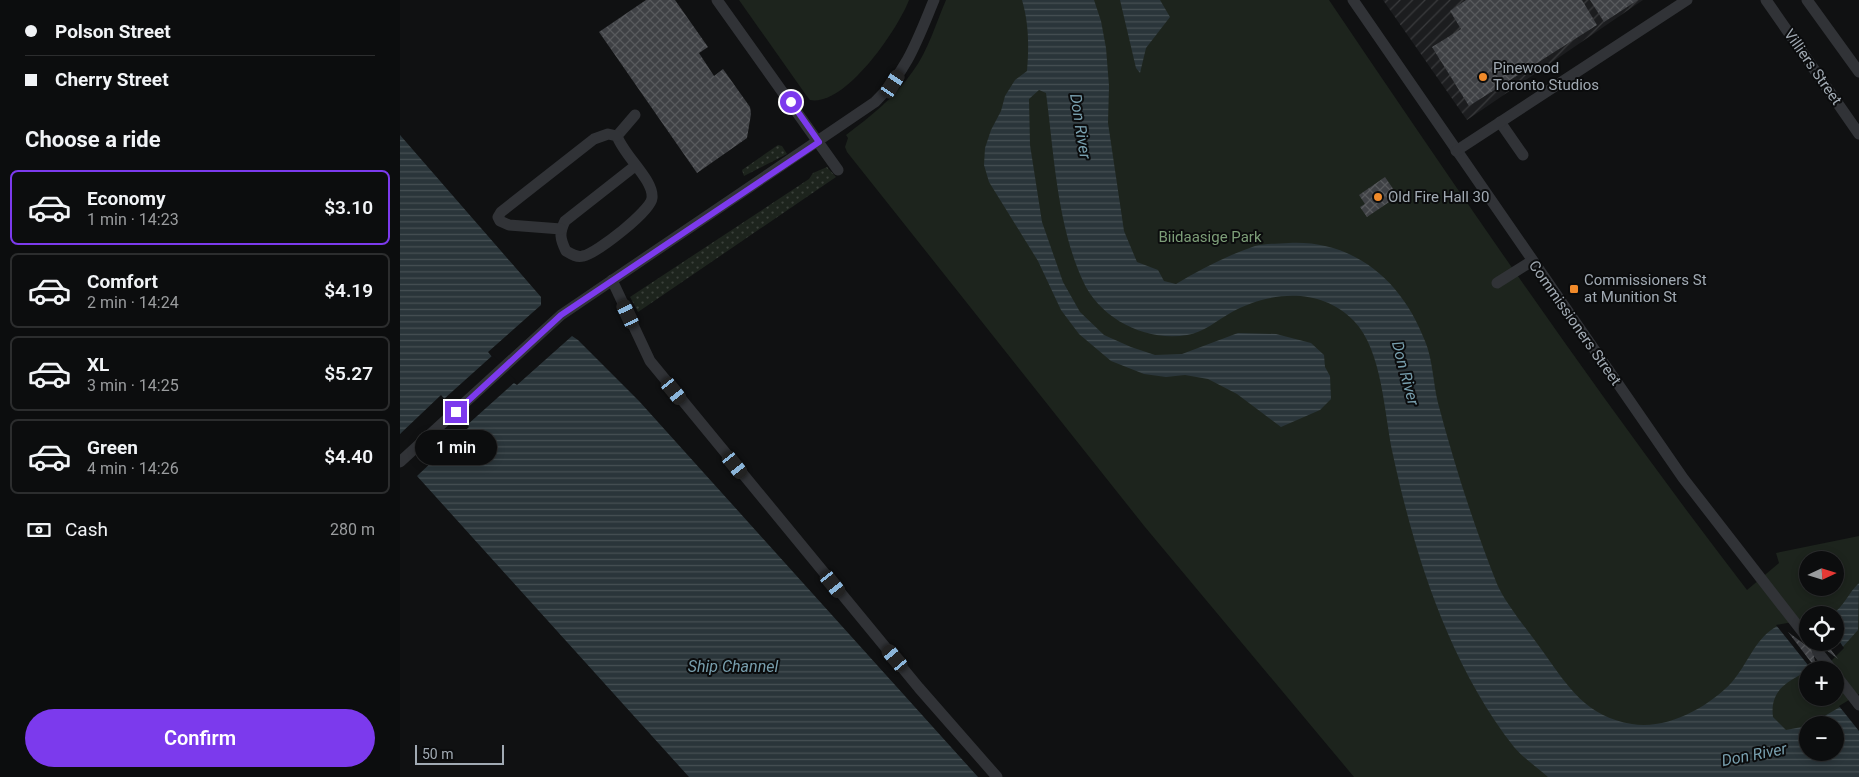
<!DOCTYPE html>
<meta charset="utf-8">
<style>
:root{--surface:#0c0d0e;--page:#151617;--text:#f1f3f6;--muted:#9a9c9e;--line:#2c2d2e;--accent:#7c3aed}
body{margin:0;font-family:Roboto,sans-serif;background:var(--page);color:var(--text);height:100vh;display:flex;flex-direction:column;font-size:19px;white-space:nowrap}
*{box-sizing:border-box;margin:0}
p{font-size:16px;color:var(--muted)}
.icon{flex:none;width:28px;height:28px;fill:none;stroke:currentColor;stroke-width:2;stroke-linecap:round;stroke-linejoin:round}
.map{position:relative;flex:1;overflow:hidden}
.details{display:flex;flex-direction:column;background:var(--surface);width:400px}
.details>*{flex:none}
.top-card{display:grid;align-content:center;height:110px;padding:0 25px;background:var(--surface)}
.needle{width:32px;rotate:86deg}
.buttons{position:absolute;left:1399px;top:551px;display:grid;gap:10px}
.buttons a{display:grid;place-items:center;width:45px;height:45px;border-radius:50%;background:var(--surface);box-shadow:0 2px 8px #0003,0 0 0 1px var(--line);font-size:25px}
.scale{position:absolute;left:15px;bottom:12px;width:89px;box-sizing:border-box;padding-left:5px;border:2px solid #a1aab3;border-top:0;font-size:14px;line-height:18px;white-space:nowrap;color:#a1aab3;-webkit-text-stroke:4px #0b0c0d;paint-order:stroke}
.end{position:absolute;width:22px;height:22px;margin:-11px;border:6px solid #7c3aed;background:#fff;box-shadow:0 0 0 2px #fff}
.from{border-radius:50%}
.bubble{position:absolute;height:35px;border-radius:18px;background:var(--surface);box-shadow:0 2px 8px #0003,0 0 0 1px var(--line);font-size:16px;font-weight:600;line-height:35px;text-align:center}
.car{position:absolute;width:15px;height:30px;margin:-15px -8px;border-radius:6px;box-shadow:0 0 4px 1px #0007;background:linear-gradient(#222 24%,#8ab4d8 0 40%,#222 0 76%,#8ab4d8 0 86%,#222 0)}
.top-card b{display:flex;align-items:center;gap:18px;height:48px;font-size:19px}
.top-card b+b{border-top:1px solid var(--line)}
.top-card i{width:12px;height:12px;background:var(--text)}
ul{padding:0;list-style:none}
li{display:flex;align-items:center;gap:15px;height:75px;margin:0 10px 8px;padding:0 15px;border:2px solid var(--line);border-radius:8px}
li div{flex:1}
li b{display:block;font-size:19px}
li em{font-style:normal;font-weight:600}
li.current{border-color:var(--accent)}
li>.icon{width:45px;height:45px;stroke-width:1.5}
h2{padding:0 25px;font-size:22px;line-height:60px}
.pay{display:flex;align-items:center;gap:12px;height:55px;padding:0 25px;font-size:19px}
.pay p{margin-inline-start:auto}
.button{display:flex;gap:10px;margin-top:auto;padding:10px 25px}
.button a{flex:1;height:58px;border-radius:30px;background:var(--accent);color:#fff;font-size:20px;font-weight:600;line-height:58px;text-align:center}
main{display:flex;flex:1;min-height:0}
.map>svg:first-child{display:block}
</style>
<main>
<section class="details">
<div class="top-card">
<b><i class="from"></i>Polson Street</b>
<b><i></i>Cherry Street</b>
</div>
<h2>Choose a ride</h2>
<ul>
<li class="current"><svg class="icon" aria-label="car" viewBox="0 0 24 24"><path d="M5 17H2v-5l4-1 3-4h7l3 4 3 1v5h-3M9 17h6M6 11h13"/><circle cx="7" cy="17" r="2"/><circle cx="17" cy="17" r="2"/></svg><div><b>Economy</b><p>1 min · 14:23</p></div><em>$3.10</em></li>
<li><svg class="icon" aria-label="car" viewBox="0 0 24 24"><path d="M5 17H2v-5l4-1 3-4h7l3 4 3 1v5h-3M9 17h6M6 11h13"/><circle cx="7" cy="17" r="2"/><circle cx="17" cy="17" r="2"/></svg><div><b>Comfort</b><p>2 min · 14:24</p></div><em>$4.19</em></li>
<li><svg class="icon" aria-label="car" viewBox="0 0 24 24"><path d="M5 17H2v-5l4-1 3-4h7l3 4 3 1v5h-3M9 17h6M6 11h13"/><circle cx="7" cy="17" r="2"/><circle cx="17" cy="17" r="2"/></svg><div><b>XL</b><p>3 min · 14:25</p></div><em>$5.27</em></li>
<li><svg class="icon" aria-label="car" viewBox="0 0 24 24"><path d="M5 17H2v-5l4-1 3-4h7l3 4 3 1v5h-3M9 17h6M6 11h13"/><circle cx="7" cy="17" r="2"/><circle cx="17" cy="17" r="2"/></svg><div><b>Green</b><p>4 min · 14:26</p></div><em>$4.40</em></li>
</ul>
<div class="pay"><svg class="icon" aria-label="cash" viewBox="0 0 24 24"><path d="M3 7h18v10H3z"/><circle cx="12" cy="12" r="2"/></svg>Cash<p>280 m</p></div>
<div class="button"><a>Confirm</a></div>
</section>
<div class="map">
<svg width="1459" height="777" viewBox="0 0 1459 777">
<defs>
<pattern id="industrial-furrows" width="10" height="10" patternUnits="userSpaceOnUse" patternTransform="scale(1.25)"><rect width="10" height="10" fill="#1c1d1f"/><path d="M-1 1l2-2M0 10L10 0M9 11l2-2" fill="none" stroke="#3a3b3d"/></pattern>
<pattern id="grass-dots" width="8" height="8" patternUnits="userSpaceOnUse" patternTransform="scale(1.25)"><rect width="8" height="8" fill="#1d241d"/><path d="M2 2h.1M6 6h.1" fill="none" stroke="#3b413b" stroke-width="1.8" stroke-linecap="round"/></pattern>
<pattern id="water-rules" width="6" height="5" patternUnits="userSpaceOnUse" patternTransform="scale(1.25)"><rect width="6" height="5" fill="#2a353a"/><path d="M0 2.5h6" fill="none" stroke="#465054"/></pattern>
<pattern id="building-cross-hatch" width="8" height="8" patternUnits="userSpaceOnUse" patternTransform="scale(1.25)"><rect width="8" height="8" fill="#3f4145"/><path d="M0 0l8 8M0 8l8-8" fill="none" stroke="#585a5d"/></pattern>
</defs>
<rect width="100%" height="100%" fill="#101112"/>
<polygon fill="url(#industrial-furrows)" points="983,0 1243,0 1067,120"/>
<g fill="url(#grass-dots)">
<polygon points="378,145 382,146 387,154 344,176 342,170"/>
<polygon points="427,167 436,177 238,312 230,297 409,179 413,173"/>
</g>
<g fill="#1d241d" fill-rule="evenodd">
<path d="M 339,0 L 509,0 C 498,29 445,107 410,100 L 406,95 Z"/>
<path d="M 546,0 L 929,0 C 1064,200 1200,399 1347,590 L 1379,563 L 1376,553 L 1459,536 L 1459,777 L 954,777 L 745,527 L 447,152 L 445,147 L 448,138 L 446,135 C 471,116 495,97 513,71 C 528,51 536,23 546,0 ZM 1408,560 L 1435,560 L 1435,588 L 1408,588 ZM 1408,615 L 1435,615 L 1435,642 L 1408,642 ZM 1408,670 L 1435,670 L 1435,698 L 1408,698 ZM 1408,725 L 1435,725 L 1435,752 L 1408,752 Z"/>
</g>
<g fill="url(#water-rules)">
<path d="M 622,0 L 694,0 L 701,21 L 706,48 L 709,86 L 708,123 L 724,231 L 737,262 L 758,270 L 764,281 L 776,284 C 801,269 828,255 855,246 C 866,243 878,244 889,243 C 955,240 1002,281 1025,341 C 1033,360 1033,383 1038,403 C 1054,464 1074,526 1097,584 C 1106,605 1131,634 1144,653 C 1168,687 1187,717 1232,724 C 1267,730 1309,707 1332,682 C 1347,665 1354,641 1374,628 C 1383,623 1398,623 1407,622 L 1408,642 L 1435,642 L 1435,615 L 1431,615 C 1444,607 1448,593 1459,583 L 1458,630 C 1449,640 1439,652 1428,660 C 1406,676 1368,680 1373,717 L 1386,730 L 1407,726 L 1408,752 L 1435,752 L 1435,725 L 1409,725 L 1459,696 L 1459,777 L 1148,777 C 1137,767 1123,758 1114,747 C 1049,664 1015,556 993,455 C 984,415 983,351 954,321 C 921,287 871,291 832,312 C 819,319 803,333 787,335 C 746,342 700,319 683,281 C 657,225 654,153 646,93 L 639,90 L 629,99 L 630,145 L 642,222 L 663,282 L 680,312 L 704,335 L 731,347 L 755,355 L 782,354 L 838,333 L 876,334 L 911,343 L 924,355 L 925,367 L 930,376 L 931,399 L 920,410 L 881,427 L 837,394 L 808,379 L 785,375 L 766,377 L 744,374 L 711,361 L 679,334 L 661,310 L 638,261 L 589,182 L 584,165 L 585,148 L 591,130 L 601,111 L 605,96 L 615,80 L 627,71 C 629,46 629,24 622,0 Z"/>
<polygon points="720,0 760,0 770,17 746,48 740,73 736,68"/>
<polygon points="0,135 141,297 141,305 88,352 114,383 117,385 172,336 178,340 239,401 578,777 289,777 17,476 69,427 41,395 0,434"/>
</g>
<g fill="#101112">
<polygon points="93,355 116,381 67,425 44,399"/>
<polygon points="1408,619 1408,642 1435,642 1435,635 1444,648 1431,661 1418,670 1412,670 1376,625"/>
<polygon points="1459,694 1459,731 1439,706"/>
</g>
<g fill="url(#building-cross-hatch)">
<polygon points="246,0 275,0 308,47 299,53 314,76 323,69 350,107 351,114 347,138 297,173 199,32"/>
<polygon points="1066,0 1182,0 1197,25 1069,106 1032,47 1061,29 1050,11"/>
<polygon points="1190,0 1238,0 1204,22"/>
<polygon points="985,177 998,196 967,217 960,207 965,204 959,195"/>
<polygon points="1388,632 1404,644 1425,642 1438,659 1426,650 1420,650 1414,657 1417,670"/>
</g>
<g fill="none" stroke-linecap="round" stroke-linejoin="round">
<g stroke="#313337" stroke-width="11">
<polyline points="317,0 438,170"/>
<polyline points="953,0 1283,478 1408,639"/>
<polyline points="1366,0 1459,134"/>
<polyline points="1407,0 1459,72"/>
<polyline points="1100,122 1123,155"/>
<polyline points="1056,151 1287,0"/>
<path d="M 235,166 L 165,221 C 159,233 160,239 166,251 C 171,254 177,258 183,256 C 197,253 251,211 252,198 C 254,180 224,156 217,136 L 235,115"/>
<polyline points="161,229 109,225 100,221 98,217 101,212 194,139 208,134 217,136"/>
<polyline points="212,280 250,361 519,688 597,777"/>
<polyline points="1097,283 1132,261"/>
<path d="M 0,462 L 161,315 L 475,102 C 507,71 517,41 534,0"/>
<polyline points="1417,651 1432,670"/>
<polyline points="1435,674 1459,705"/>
</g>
</g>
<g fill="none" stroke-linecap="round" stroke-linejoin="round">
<polyline stroke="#7c3aed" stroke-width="6" points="56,412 161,315 419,142 391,102"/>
</g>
<g fill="#f08a2a" stroke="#0b0c0d" stroke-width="2">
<circle cx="1083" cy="77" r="5"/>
<circle cx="978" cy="197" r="5"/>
<rect x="1169" y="284" width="10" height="10" rx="2.5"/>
</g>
<g text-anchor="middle" stroke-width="4" stroke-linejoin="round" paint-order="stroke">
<g font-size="15" fill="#a1aab3" stroke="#0b0c0d">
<text transform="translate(1413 67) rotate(55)" y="5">Villiers Street</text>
<text transform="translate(1175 323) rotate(55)" y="5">Commissioners Street</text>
</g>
<g font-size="15" fill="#a1aab3" stroke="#0b0c0d" text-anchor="start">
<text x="1093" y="73">Pinewood<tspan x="1093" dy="17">Toronto Studios</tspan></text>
<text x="988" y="202">Old Fire Hall 30</text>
<text x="1184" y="285">Commissioners St<tspan x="1184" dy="17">at Munition St</tspan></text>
</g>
<g font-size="15" fill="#7d9e78" stroke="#0b0c0d">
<text x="810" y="242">Biidaasige Park</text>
</g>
<g font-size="16" font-style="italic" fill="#789fae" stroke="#0b0c0d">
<text transform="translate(681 126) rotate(81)" y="6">Don River</text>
<text transform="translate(1006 373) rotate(75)" y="6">Don River</text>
<text x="333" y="672">Ship Channel</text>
<text transform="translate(1354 754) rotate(-11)" y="6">Don River</text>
</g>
</g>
</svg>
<div class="buttons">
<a><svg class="needle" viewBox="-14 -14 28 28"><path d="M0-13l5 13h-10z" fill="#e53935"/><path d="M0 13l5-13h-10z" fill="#9a9c9e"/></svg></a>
<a><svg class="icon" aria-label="locate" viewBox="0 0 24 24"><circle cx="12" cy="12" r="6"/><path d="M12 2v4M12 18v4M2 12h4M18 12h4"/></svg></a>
<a>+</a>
<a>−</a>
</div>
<div class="scale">50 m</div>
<i class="end from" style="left:391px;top:102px"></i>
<i class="end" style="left:56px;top:412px"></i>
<div class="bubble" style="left:15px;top:430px;width:82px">1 min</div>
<i class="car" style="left:493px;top:84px;rotate:33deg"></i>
<i class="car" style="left:228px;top:314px;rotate:335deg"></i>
<i class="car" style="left:274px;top:391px;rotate:141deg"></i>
<i class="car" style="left:335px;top:465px;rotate:141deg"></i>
<i class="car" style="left:433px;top:584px;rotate:141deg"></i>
<i class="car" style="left:495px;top:658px;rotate:320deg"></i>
</div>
</main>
